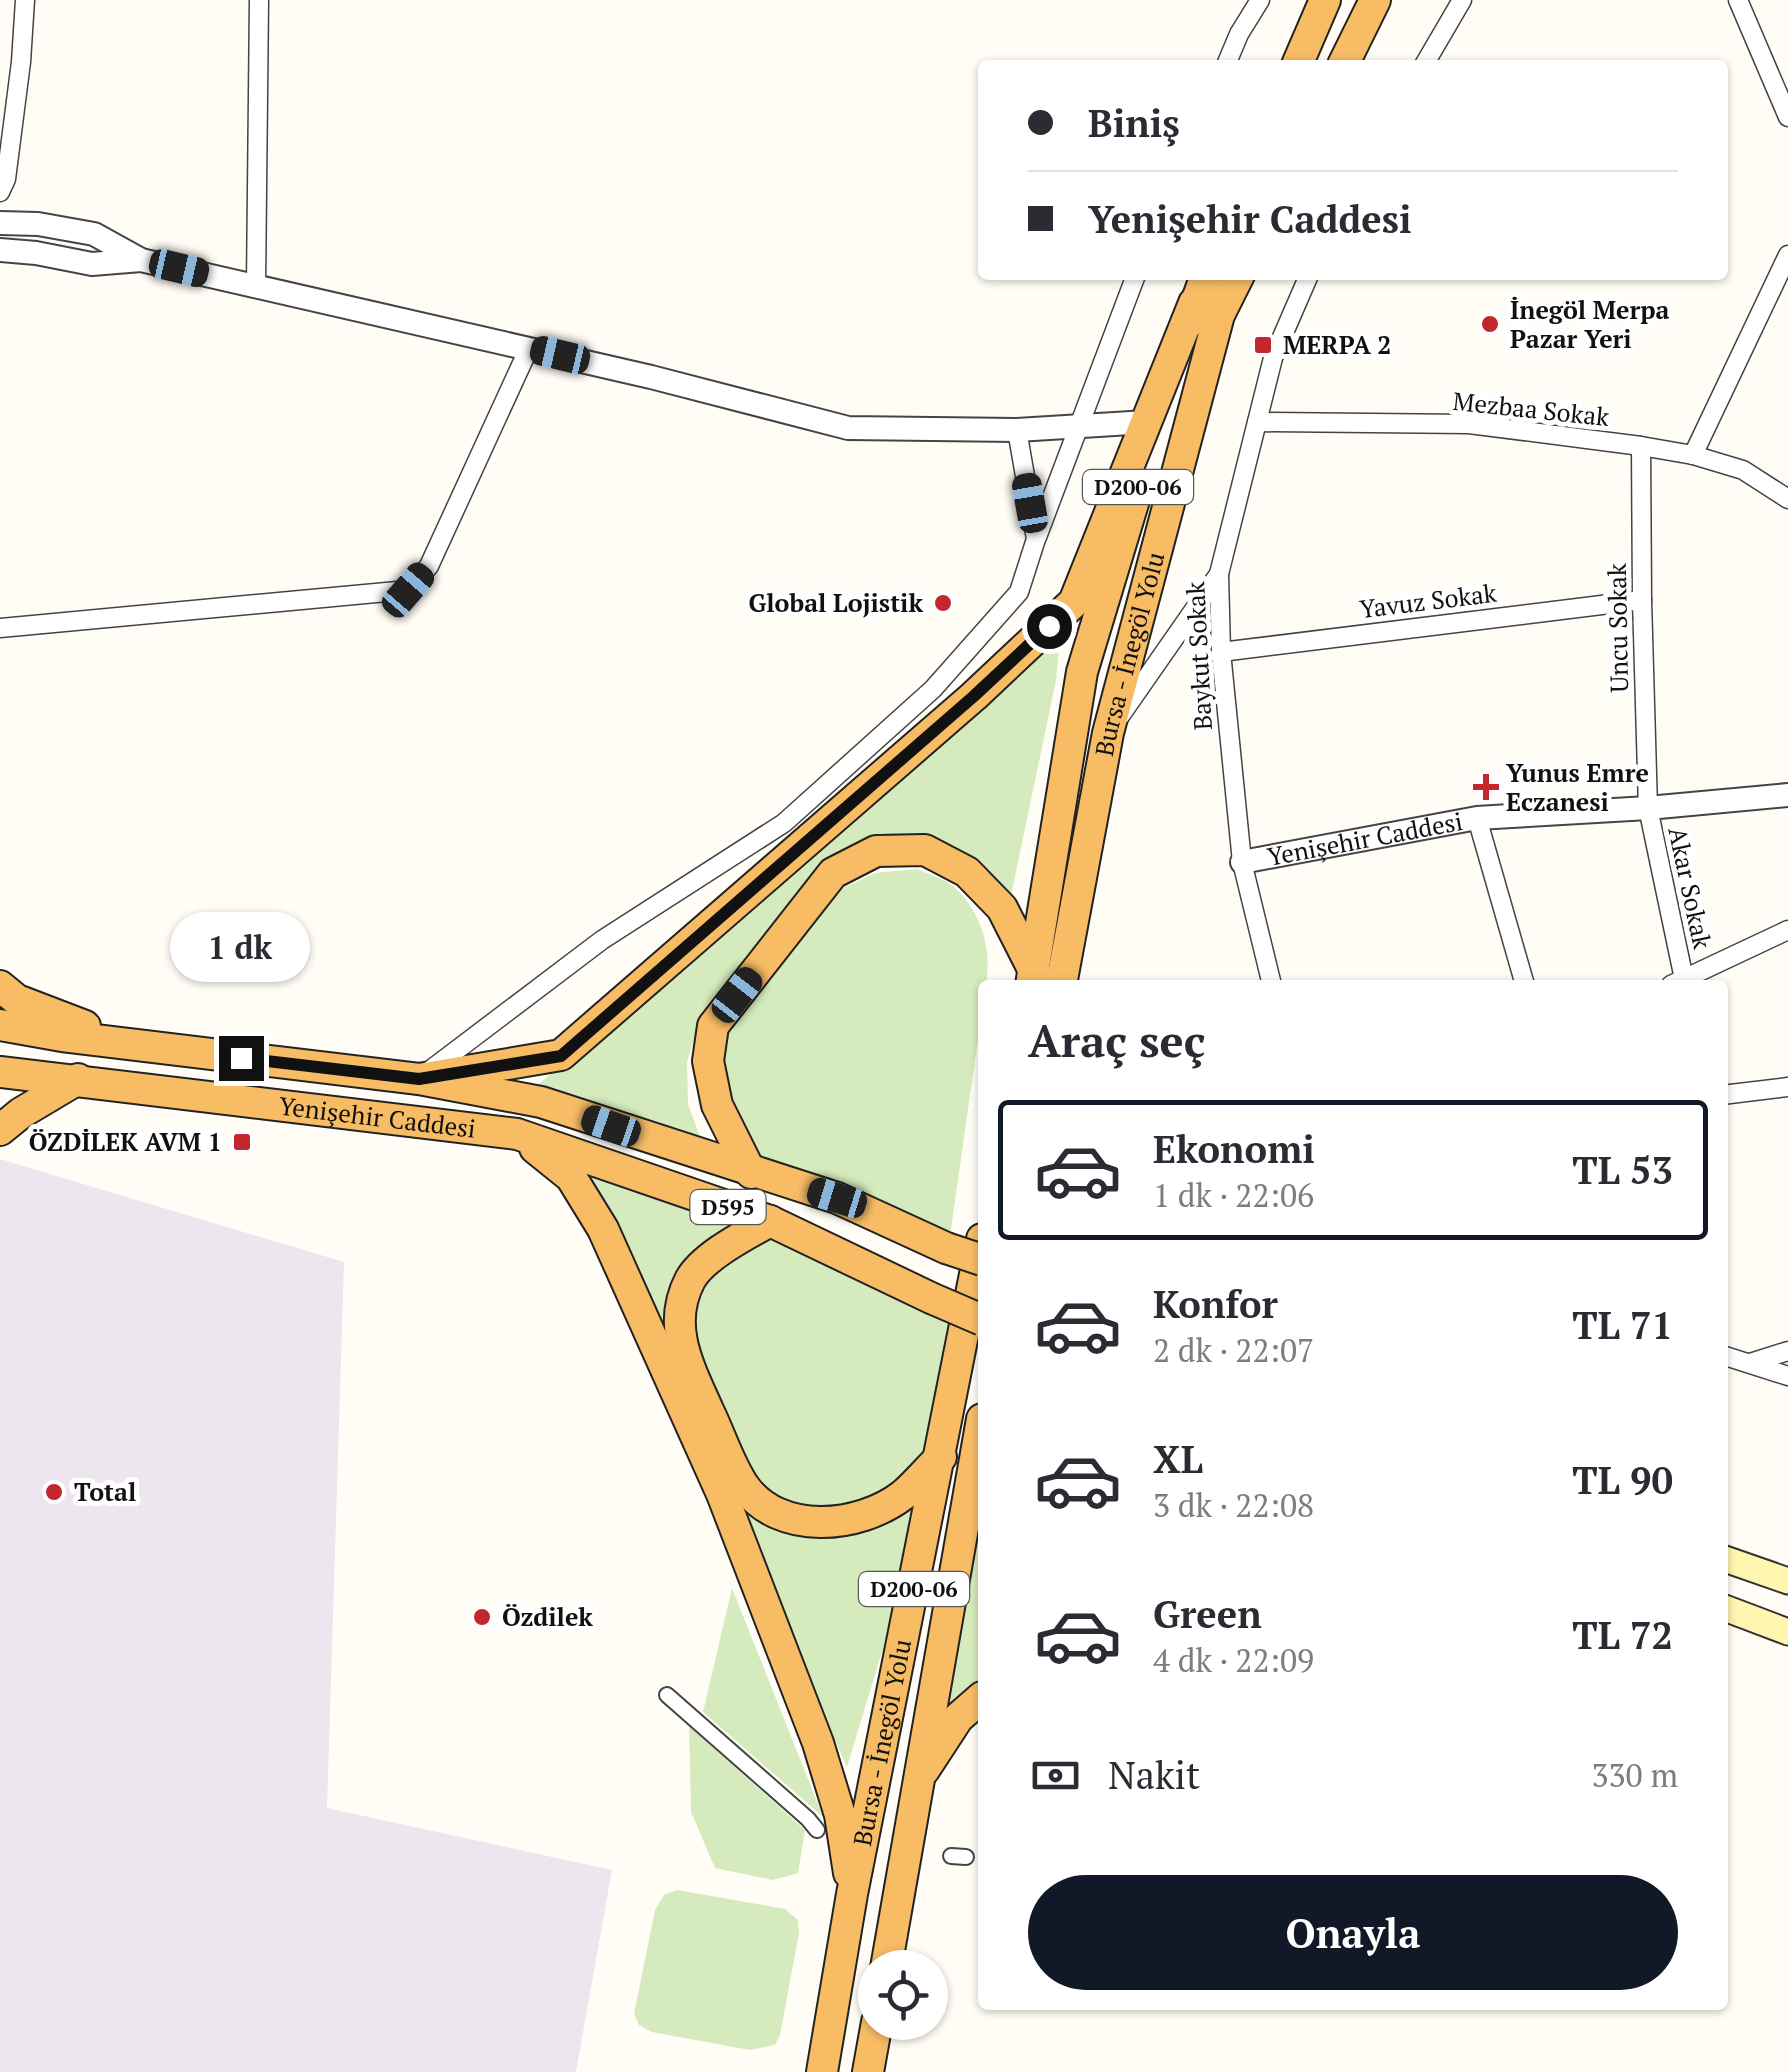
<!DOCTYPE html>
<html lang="tr">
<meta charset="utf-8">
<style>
:root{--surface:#fff;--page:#f2f2f3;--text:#2b2b33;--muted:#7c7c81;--line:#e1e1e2;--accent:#111827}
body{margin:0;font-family:"PT Serif",serif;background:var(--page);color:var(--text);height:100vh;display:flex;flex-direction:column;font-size:38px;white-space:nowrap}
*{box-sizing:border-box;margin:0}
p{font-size:32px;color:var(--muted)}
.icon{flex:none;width:55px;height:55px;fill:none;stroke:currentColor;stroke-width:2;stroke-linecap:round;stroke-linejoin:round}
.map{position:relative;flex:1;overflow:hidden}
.details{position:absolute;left:978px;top:980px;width:750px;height:1030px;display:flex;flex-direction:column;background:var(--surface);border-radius:10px;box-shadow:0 2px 8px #0004}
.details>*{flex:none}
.guide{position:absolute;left:978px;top:60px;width:750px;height:220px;border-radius:10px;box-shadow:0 2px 8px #0004;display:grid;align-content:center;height:220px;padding:0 50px;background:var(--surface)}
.buttons{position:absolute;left:858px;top:1950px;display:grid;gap:20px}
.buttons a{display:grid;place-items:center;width:90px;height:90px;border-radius:50%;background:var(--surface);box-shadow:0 2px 8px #0004;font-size:50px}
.end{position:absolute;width:45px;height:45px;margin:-22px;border:12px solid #111;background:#fff;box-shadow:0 0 0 5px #fff}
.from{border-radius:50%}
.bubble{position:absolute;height:70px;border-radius:35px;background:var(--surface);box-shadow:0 2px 8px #0004;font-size:32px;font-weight:600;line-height:70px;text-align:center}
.car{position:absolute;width:30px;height:60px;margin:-30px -15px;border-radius:12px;box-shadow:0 0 8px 2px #0007;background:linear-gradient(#222 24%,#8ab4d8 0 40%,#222 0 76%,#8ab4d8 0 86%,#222 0)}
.guide b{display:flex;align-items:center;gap:35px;height:95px;font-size:38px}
.guide b+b{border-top:2px solid var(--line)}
.guide i{width:25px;height:25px;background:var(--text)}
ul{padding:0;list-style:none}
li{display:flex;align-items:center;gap:30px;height:140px;margin:0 20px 15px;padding:0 30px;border:5px solid transparent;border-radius:10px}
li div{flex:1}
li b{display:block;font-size:38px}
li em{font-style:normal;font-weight:600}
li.current{border-color:var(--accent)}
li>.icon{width:90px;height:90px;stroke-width:1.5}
h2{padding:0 50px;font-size:45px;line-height:120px}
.pay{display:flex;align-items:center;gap:25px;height:110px;padding:0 50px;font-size:38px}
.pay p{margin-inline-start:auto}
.action{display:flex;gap:20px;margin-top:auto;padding:20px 50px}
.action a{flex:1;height:115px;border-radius:60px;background:var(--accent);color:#fff;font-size:40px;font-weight:600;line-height:115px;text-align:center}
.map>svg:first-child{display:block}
</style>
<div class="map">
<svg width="1788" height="2072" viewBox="0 0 1788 2072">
<rect width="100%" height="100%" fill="#fffdf5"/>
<polygon fill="#eee6ef" points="0,1159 344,1262 327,1808 612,1870 576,2072 0,2072"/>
<g fill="#d5ebbd">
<polygon points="1061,628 1056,680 1008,910 930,839 880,833 826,862 702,1012 687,1062 688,1104 703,1145 536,1086 641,1002"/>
<path d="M 917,869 C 928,874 945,879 954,887 C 982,912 992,950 986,985 L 982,985 L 982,1011 L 949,1243 L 760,1164 L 729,1104 L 719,1064 L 724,1029 L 843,888 L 875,873 Z"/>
<polygon points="517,1134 965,1312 941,1457 847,1767 603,1229"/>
<polygon points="982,1411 982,1697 916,1781"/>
<polygon points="732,1588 823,1817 703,1712"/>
<polygon points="689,1726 805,1830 798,1873 773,1880 715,1868 691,1812"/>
<polygon points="677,1890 785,1909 798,1920 799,1933 780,2035 775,2045 750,2050 652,2032 639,2025 634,2014 655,1910 664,1895"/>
</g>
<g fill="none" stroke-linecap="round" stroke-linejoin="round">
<defs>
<g id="pedestrian">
<polyline points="667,1695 808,1819 817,1830"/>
<polyline points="951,1856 966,1857"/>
</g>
<g id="minor">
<polyline points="1738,0 1788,117"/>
<polyline points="1226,65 1239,34 1260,0"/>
<polyline points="1424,65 1462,0"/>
<polyline points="0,192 6,179 21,62 25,0"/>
<polyline points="256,286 259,0"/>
<polyline points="1257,422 1469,424 1641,446 1693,455 1743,470 1788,499"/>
<polyline points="1641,446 1642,600 1648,808 1684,979"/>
<polyline points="1693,455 1788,255"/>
<polyline points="1037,537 1136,275"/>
<polyline points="0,628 408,590 429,566 529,348"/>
<polyline points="1221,652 1642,600"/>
<polyline points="1120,716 1219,574"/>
<polyline points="1477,818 1525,985"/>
<polyline points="1272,985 1242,862 1221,652 1219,574 1273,358 1309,275"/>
<polyline points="1671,985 1788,930"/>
<polyline points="425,1074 602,940 784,823 933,689 1019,592 1036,539 1017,430"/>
<polyline points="1722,1095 1788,1087"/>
<polyline points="1722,1355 1788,1376"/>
<polyline points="1750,1363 1788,1351"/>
</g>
<g id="tertiary">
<polyline points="0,223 38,224 94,234 141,260 651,377 848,428 1017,430 1147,422"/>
<polyline points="0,250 36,253 92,264 141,260"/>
<path id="s1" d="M 1242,862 L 1477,818 L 1648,808 L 1788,795"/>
</g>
<g id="secondary">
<polyline points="1722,1558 1788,1581"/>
<polyline points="1722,1607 1788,1632"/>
</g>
<g id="trunk">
<polyline points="1297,65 1325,0"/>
<polyline points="1343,65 1375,0"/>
<polyline points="1189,322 1206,275"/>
<polyline points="1031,985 1082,672 1134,500"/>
<path id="s2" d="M 1061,985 L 1108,733 L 1219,315 L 1239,275"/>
<polyline points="0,986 17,1000 85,1026"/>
<polyline points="0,1025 62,1036 419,1079 541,1102 837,1198 946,1248"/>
<path id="s3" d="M 0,1072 L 517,1134 L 770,1221 L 931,1298"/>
<polyline points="419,1079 561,1055 974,696 1074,602 1194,303"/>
<polyline points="0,1130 21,1113 78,1079"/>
<polyline points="535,1148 571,1177 603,1229 722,1494 818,1743 840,1815 849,1873"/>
<polyline points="751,1173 717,1105 708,1061 713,1026 833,873 876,851 925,850 967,872 1002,908 1034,971"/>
<path d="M 770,1221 C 747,1234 703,1256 690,1280 C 666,1326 689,1367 708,1410 C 720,1434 729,1464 744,1486 C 779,1536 859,1529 903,1495 C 916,1484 928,1469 941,1457"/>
<polyline points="924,1770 958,1718 982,1697"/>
<polyline points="886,1968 982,1419"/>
<path id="s4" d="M 822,2072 L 852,1894 L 982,1239"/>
<polyline points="868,2072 877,2022"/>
</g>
</defs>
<use href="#pedestrian" stroke="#444" stroke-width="18"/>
<use href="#minor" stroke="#444" stroke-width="21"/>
<use href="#tertiary" stroke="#444" stroke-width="26"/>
<use href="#secondary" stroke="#333" stroke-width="29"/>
<use href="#trunk" stroke="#222" stroke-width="34"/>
<use href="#pedestrian" stroke="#fff" stroke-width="14"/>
<use href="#minor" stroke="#fff" stroke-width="18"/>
<use href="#tertiary" stroke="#fff" stroke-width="22"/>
<use href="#secondary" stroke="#fff6b0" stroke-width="25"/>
<use href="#trunk" stroke="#f7bc64" stroke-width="30"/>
<defs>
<g id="trunk-bridge">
<polyline points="946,1248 982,1260"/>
<polyline points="931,1298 982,1320"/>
</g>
</defs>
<use href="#trunk-bridge" stroke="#222" stroke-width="34" stroke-linecap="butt"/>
<use href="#trunk-bridge" stroke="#f7bc64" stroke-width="30"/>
</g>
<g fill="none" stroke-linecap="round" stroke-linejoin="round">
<polyline stroke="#111" stroke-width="12" points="241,1058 419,1079 561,1056 974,696 1049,626"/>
</g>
<g fill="#c4262e" stroke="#fff" stroke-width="4">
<circle cx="1490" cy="324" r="10"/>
<rect x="1253" y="335" width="20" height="20" rx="5"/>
<circle cx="943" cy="603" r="10"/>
<path d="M1481 772h10v10h10v10h-10v10h-10v-10h-10v-10h10z"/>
<rect x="232" y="1132" width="20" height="20" rx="5"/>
<circle cx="54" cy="1492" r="10"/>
<circle cx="482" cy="1617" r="10"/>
</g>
<g text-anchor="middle" stroke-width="10" stroke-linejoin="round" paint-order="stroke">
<g fill="#fff" stroke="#585858" stroke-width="2.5">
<rect x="1083" y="470" width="110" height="34" rx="8"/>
<rect x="690.5" y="1190" width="75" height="34" rx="8"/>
<rect x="859" y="1572" width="110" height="34" rx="8"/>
</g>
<g font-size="22" font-weight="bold" fill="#111">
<text x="1138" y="495">D200-06</text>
<text x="728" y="1215">D595</text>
<text x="914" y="1597">D200-06</text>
</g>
<g font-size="25" font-weight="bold" fill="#111" stroke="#fff" text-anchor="start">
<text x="1510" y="319">İnegöl Merpa<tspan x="1510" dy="29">Pazar Yeri</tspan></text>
<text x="1283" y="354">MERPA 2</text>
<text x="923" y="612" text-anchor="end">Global Lojistik</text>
<text x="1506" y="782">Yunus Emre<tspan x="1506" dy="29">Eczanesi</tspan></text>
<text x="222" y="1151" text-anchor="end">ÖZDİLEK AVM 1</text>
<text x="74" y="1501">Total</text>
<text x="502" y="1626">Özdilek</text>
</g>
<g font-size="25" fill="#111" stroke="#fff">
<text transform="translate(1531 409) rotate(6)" y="9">Mezbaa Sokak</text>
<text transform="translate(1428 601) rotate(-7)" y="9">Yavuz Sokak</text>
<text transform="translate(1618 628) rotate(-91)" y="9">Uncu Sokak</text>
<text dy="9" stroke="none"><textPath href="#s2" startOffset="338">Bursa - İnegöl Yolu</textPath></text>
<text transform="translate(1199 656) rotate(-93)" y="9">Baykut Sokak</text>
<text dy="9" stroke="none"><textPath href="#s1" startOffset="125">Yenişehir Caddesi</textPath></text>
<text transform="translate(1690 888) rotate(78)" y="9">Akar Sokak</text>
<text dy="9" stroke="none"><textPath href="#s3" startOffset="380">Yenişehir Caddesi</textPath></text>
<text dy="9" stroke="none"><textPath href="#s4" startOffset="335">Bursa - İnegöl Yolu</textPath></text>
</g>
</g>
</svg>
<div class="buttons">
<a><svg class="icon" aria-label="locate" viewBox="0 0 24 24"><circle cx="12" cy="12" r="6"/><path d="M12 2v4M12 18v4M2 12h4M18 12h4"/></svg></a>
</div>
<i class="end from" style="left:1049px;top:626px"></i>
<i class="end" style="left:241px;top:1058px"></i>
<div class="bubble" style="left:170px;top:912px;width:140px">1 dk</div>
<i class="car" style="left:179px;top:268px;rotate:103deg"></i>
<i class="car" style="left:560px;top:355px;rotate:283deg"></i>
<i class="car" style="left:1030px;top:503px;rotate:350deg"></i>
<i class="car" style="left:408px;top:590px;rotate:41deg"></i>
<i class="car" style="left:737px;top:995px;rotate:38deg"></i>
<i class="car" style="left:611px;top:1126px;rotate:289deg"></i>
<i class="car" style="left:837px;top:1198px;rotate:287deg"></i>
<div class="guide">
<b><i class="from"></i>Biniş</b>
<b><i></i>Yenişehir Caddesi</b>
</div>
<section class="details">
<h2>Araç seç</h2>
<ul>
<li class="current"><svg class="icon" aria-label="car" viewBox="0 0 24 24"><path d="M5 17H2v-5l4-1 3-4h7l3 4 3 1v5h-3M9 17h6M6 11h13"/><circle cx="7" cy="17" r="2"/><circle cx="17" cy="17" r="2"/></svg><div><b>Ekonomi</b><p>1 dk · 22:06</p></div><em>TL 53</em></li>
<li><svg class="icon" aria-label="car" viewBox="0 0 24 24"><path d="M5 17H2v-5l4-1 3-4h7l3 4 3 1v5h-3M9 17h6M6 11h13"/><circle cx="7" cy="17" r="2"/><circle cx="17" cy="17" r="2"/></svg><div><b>Konfor</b><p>2 dk · 22:07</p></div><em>TL 71</em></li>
<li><svg class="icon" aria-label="car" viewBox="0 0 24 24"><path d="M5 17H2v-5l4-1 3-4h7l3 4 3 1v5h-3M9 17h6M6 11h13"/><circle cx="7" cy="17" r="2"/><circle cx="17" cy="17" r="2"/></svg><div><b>XL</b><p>3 dk · 22:08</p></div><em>TL 90</em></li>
<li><svg class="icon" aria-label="car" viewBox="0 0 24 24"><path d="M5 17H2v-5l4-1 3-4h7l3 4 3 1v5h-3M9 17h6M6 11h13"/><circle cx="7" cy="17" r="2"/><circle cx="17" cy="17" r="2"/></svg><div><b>Green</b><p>4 dk · 22:09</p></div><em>TL 72</em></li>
</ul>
<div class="pay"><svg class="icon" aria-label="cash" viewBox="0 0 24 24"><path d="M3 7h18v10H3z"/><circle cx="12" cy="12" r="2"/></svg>Nakit<p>330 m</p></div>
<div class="action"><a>Onayla</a></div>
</section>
</div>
